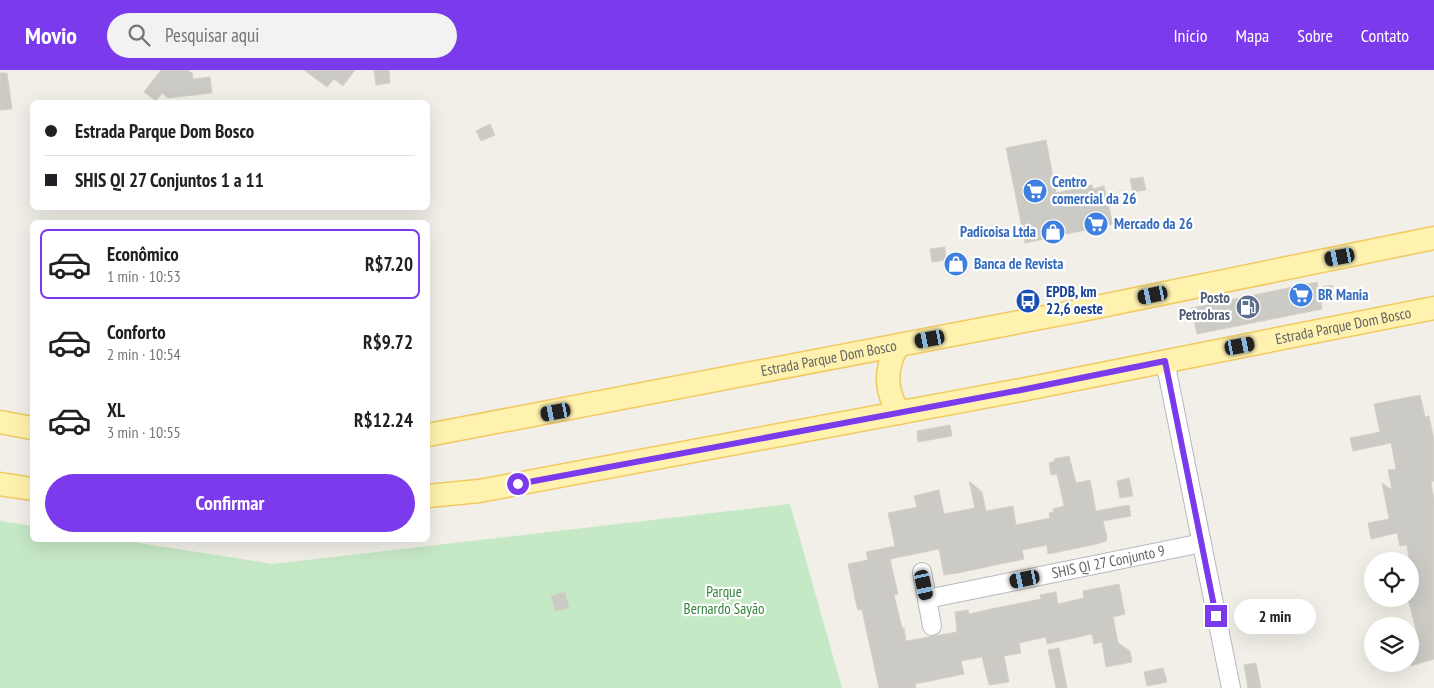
<!DOCTYPE html>
<html lang="pt">
<meta charset="utf-8">
<style>
:root{--surface:#fff;--page:#f2f2f2;--text:#202124;--muted:#757577;--line:#e0e0e0;--accent:#7c3aed}
body{margin:0;font-family:"PT Sans Narrow",sans-serif;background:var(--page);color:var(--text);height:100vh;display:flex;flex-direction:column;font-size:19px;white-space:nowrap}
*{box-sizing:border-box;margin:0}
p{font-size:16px;color:var(--muted)}
.icon{flex:none;width:28px;height:28px;fill:none;stroke:currentColor;stroke-width:2;stroke-linecap:round;stroke-linejoin:round}
.map{position:relative;flex:1;overflow:hidden}
.drawer{position:absolute;left:30px;top:150px;width:400px;height:322px;display:flex;flex-direction:column;background:var(--surface);border-radius:8px;box-shadow:0 5px 20px #0002}
.drawer>*{flex:none}
.guide{position:absolute;left:30px;top:30px;width:400px;height:110px;border-radius:8px;box-shadow:0 5px 20px #0002;display:grid;align-content:center;height:110px;padding:0 15px;background:var(--surface)}
.fabs{position:absolute;left:1364px;top:482px;display:grid;gap:10px}
.fabs a{display:grid;place-items:center;width:55px;height:55px;border-radius:50%;background:var(--surface);box-shadow:0 5px 20px #0002;font-size:25px}
.end{position:absolute;width:22px;height:22px;margin:-11px;border:6px solid #7c3aed;background:#fff;box-shadow:0 0 0 2px #fff}
.from{border-radius:50%}
.bubble{position:absolute;height:35px;border-radius:18px;background:var(--surface);box-shadow:0 5px 20px #0002;font-size:16px;font-weight:700;line-height:35px;text-align:center}
.car{position:absolute;width:15px;height:30px;margin:-15px -8px;border-radius:6px;box-shadow:0 0 4px 1px #0007;background:linear-gradient(#222 24%,#8ab4d8 0 40%,#222 0 76%,#8ab4d8 0 86%,#222 0)}
.guide b{display:flex;align-items:center;gap:18px;height:48px;font-size:19px}
.guide b+b{border-top:1px solid var(--line)}
.guide i{width:12px;height:12px;background:var(--text)}
ul{padding:9px 0 0;list-style:none}
li{display:flex;align-items:center;gap:15px;height:70px;margin:0 10px 8px;padding:0 5px;border:2px solid transparent;border-radius:8px}
li div{flex:1}
li b{display:block;font-size:19px}
li em{font-style:normal;font-weight:700}
li.current{border-color:var(--accent)}
li>.icon{width:45px;height:45px;stroke-width:1.5}
.button{display:flex;gap:10px;margin-top:auto;padding:10px 15px}
.button a{flex:1;height:58px;border-radius:30px;background:var(--accent);color:#fff;font-size:20px;font-weight:700;line-height:58px;text-align:center}
header{display:flex;align-items:center;gap:30px;box-sizing:border-box;height:70px;padding:0 25px;background:var(--accent);color:#fff}
header strong{font-size:24px}
nav{display:flex;gap:28px;margin-inline-start:auto;font-size:18px}
.search{width:350px;height:45px;background:var(--page);display:flex;align-items:center;gap:12px;box-sizing:border-box;padding:0 18px;border-radius:28px;color:var(--muted);font-size:19px}
.map>svg:first-child{display:block}
</style>
<header>
<strong>Movio</strong>
<div class="search"><svg class="icon" aria-label="search" viewBox="0 0 24 24"><circle cx="10" cy="10" r="6"/><path d="M15 15l6 6"/></svg>Pesquisar aqui</div>
<nav><a>Início</a><a>Mapa</a><a>Sobre</a><a>Contato</a></nav>
</header>
<div class="map">
<svg width="1434" height="618" viewBox="0 0 1434 618">
<rect width="100%" height="100%" fill="#f1efe8"/>
<polygon fill="#c5e8c5" points="790,434 842,618 0,618 0,451 32,456 32,470 120,470 273,494"/>
<g fill="#cccac5" stroke="#d6d1c6">
<polygon points="161,0 189,0 189,3 192,2 193,9 210,7 212,23 168,28 162,23 156,31 144,22"/>
<polygon points="304,0 355,0 343,16 334,9 327,17"/>
<polygon points="374,0 389,0 390,13 376,15"/>
<polygon points="0,3 7,3 12,39 0,40"/>
<polygon points="490,54 495,65 481,71 476,61"/>
<polygon points="1046,70 1056,123 1092,115 1093,119 1104,116 1113,154 1025,173 1006,78"/>
<polygon points="1143,107 1146,120 1133,122 1130,109"/>
<polygon points="945,177 946,190 932,192 930,179"/>
<polygon points="1317,212 1318,218 1332,215 1335,229 1321,230 1322,239 1197,264 1191,238"/>
<polygon points="1420,325 1425,347 1429,346 1434,370 1434,411 1431,412 1434,430 1434,589 1411,596 1410,577 1420,575 1408,529 1410,510 1412,510 1407,475 1400,476 1397,463 1371,469 1368,453 1389,449 1382,413 1392,420 1388,400 1396,399 1391,373 1353,381 1350,368 1380,362 1374,334"/>
<polygon points="950,355 952,366 918,372 917,361"/>
<polygon points="1069,386 1076,413 1090,410 1096,441 1129,435 1131,446 1103,451 1107,467 1106,471 1097,474 1048,484 1047,475 1022,480 1024,489 958,503 944,505 939,479 890,489 898,524 894,525 902,558 904,558 906,571 957,562 955,542 968,540 969,544 991,539 1041,529 1040,525 1056,522 1058,534 1084,528 1083,521 1119,514 1125,544 1113,547 1118,573 1130,581 1132,592 1106,597 1102,572 1094,574 1092,564 1047,574 1046,567 1019,573 1021,583 1004,586 1009,612 989,615 982,587 961,591 964,604 915,614 916,618 879,618 862,540 858,540 856,533 848,494 868,490 866,482 895,476 888,443 917,437 914,426 939,420 944,444 975,438 969,411 982,422 986,441 1013,436 1016,455 1050,448 1049,443 1054,442 1053,439 1064,436 1057,404 1051,405 1049,393 1055,391 1054,389"/>
<polygon points="1129,408 1133,426 1120,428 1117,411"/>
<polygon points="565,522 569,538 555,541 551,526"/>
<polygon points="1059,578 1067,618 1056,618 1048,580"/>
<polygon points="1256,593 1261,618 1248,618 1244,595"/>
<polygon points="1163,598 1167,612 1147,616 1144,602"/>
</g>
<g fill="none" stroke-linecap="round" stroke-linejoin="round">
<defs>
<g id="minor">
<polyline points="1165,291 1231,618"/>
<polyline points="922,502 932,556"/>
<path id="s1" d="M 927,529 L 1202,473"/>
</g>
<g id="major">
<path d="M 898,275 C 885,298 884,321 900,343"/>
<polyline points="0,352 32,358"/>
<path id="s2" d="M 428,365 L 1082,240 L 1434,168"/>
<polyline points="0,414 32,419"/>
<path id="s3" d="M 428,426 L 479,421 L 1021,320 L 1434,238"/>
</g>
</defs>
<use href="#minor" stroke="#b5b8bc" stroke-width="20"/>
<use href="#major" stroke="#f2c960" stroke-width="25"/>
<use href="#minor" stroke="#fff" stroke-width="18"/>
<use href="#major" stroke="#fff2af" stroke-width="22"/>
</g>
<g fill="none" stroke-linecap="round" stroke-linejoin="round">
<polyline stroke="#7c3aed" stroke-width="6" points="518,414 1021,320 1165,291 1216,546"/>
</g>
<defs>
<symbol id="supermarket-disc" viewBox="-11 -11 22 22"><circle r="9.5" fill="#3f7fe0" stroke="#fff"/><path d="M-6-5.5h2.5l.6 2H6L4.5 2H-2.5L-4.4-4H-6ZM-1.5 3.2a1.3 1.3 0 1 0 .1 0ZM3 3.2a1.3 1.3 0 1 0 .1 0Z" fill="#fff"/></symbol>
<symbol id="shop-disc" viewBox="-11 -11 22 22"><circle r="9.5" fill="#3f7fe0" stroke="#fff"/><path d="M-5-2.5h2.3a2.7 3.5 0 0 1 5.4 0H5L5.5 6h-11ZM-1.5-2.5h3a1.5 2.3 0 0 0-3 0Z" fill="#fff"/></symbol>
<symbol id="bus-disc" viewBox="-11 -11 22 22"><circle r="9.5" fill="#1a4fb4" stroke="#fff"/><path d="M-5-6H5V4H4V6H2V4H-2V6H-4V4H-5ZM-3.5-4V0h7V-4ZM-3.5 1.2v1.5H-2V1.2ZM2 1.2v1.5H3.5V1.2Z" fill="#fff"/></symbol>
<symbol id="fuel-disc" viewBox="-11 -11 22 22"><circle r="9.5" fill="#5c6f8a" stroke="#fff"/><path d="M-5.5-6h7V0h2V4h1.3V-2.5L3-4.5l.8-.8L6-3V5H2.5V1h-1V6h-7ZM-4.2-4.7v3.2H.2V-4.7Z" fill="#fff"/></symbol>
</defs>
<g fill-rule="evenodd">
<use href="#supermarket-disc" x="1021" y="107" width="28" height="28"/>
<use href="#supermarket-disc" x="1082" y="140" width="28" height="28"/>
<use href="#shop-disc" x="1039" y="148" width="28" height="28"/>
<use href="#shop-disc" x="942" y="180" width="28" height="28"/>
<use href="#supermarket-disc" x="1287" y="211" width="28" height="28"/>
<use href="#bus-disc" x="1014" y="217" width="28" height="28"/>
<use href="#fuel-disc" x="1234" y="223" width="28" height="28"/>
</g>
<g text-anchor="middle" stroke-width="4.5" stroke-linejoin="round" paint-order="stroke">
<g font-size="15" font-weight="bold" fill="#366cbe" stroke="#fff" text-anchor="start">
<text x="1052" y="117">Centro<tspan x="1052" dy="17">comercial da 26</tspan></text>
<text x="1114" y="159">Mercado da 26</text>
<text x="1036" y="167" text-anchor="end">Padicoisa Ltda</text>
<text x="974" y="199">Banca de Revista</text>
<text x="1318" y="230">BR Mania</text>
</g>
<g font-size="15" font-weight="bold" fill="#164399" stroke="#fff" text-anchor="start">
<text x="1046" y="227">EPDB, km<tspan x="1046" dy="17">22,6 oeste</tspan></text>
</g>
<g font-size="15" font-weight="bold" fill="#4e5e75" stroke="#fff" text-anchor="end">
<text x="1230" y="233">Posto<tspan x="1230" dy="17">Petrobras</tspan></text>
</g>
<g font-size="15" fill="#5f6368" stroke="#fff">
<text dy="5" stroke="none"><textPath href="#s3" startOffset="931">Estrada Parque Dom Bosco</textPath></text>
<text dy="5" stroke="none"><textPath href="#s2" startOffset="408">Estrada Parque Dom Bosco</textPath></text>
<text dy="5" stroke="none"><textPath href="#s1" startOffset="185">SHIS QI 27 Conjunto 9</textPath></text>
</g>
<g font-size="15" fill="#348238" stroke="#fff">
<text x="724" y="527">Parque<tspan x="724" dy="17">Bernardo Sayão</tspan></text>
</g>
</g>
</svg>
<div class="fabs">
<a><svg class="icon" aria-label="locate" viewBox="0 0 24 24"><circle cx="12" cy="12" r="6"/><path d="M12 2v4M12 18v4M2 12h4M18 12h4"/></svg></a>
<a><svg class="icon" aria-label="layers" viewBox="0 0 24 24"><path d="M12 4l9 5-9 5-9-5zM3 14l9 5 9-5"/></svg></a>
</div>
<i class="end from" style="left:518px;top:414px"></i>
<i class="end" style="left:1216px;top:546px"></i>
<div class="bubble" style="left:1234px;top:529px;width:82px">2 min</div>
<i class="car" style="left:1340px;top:187px;rotate:259deg"></i>
<i class="car" style="left:1153px;top:225px;rotate:258deg"></i>
<i class="car" style="left:930px;top:269px;rotate:259deg"></i>
<i class="car" style="left:1240px;top:276px;rotate:79deg"></i>
<i class="car" style="left:556px;top:342px;rotate:259deg"></i>
<i class="car" style="left:1025px;top:509px;rotate:258deg"></i>
<i class="car" style="left:924px;top:515px;rotate:168deg"></i>
<div class="guide">
<b><i class="from"></i>Estrada Parque Dom Bosco</b>
<b><i></i>SHIS QI 27 Conjuntos 1 a 11</b>
</div>
<section class="drawer">
<ul>
<li class="current"><svg class="icon" aria-label="car" viewBox="0 0 24 24"><path d="M5 17H2v-5l4-1 3-4h7l3 4 3 1v5h-3M9 17h6M6 11h13"/><circle cx="7" cy="17" r="2"/><circle cx="17" cy="17" r="2"/></svg><div><b>Econômico</b><p>1 min · 10:53</p></div><em>R$7.20</em></li>
<li><svg class="icon" aria-label="car" viewBox="0 0 24 24"><path d="M5 17H2v-5l4-1 3-4h7l3 4 3 1v5h-3M9 17h6M6 11h13"/><circle cx="7" cy="17" r="2"/><circle cx="17" cy="17" r="2"/></svg><div><b>Conforto</b><p>2 min · 10:54</p></div><em>R$9.72</em></li>
<li><svg class="icon" aria-label="car" viewBox="0 0 24 24"><path d="M5 17H2v-5l4-1 3-4h7l3 4 3 1v5h-3M9 17h6M6 11h13"/><circle cx="7" cy="17" r="2"/><circle cx="17" cy="17" r="2"/></svg><div><b>XL</b><p>3 min · 10:55</p></div><em>R$12.24</em></li>
</ul>
<div class="button"><a>Confirmar</a></div>
</section>
</div>
